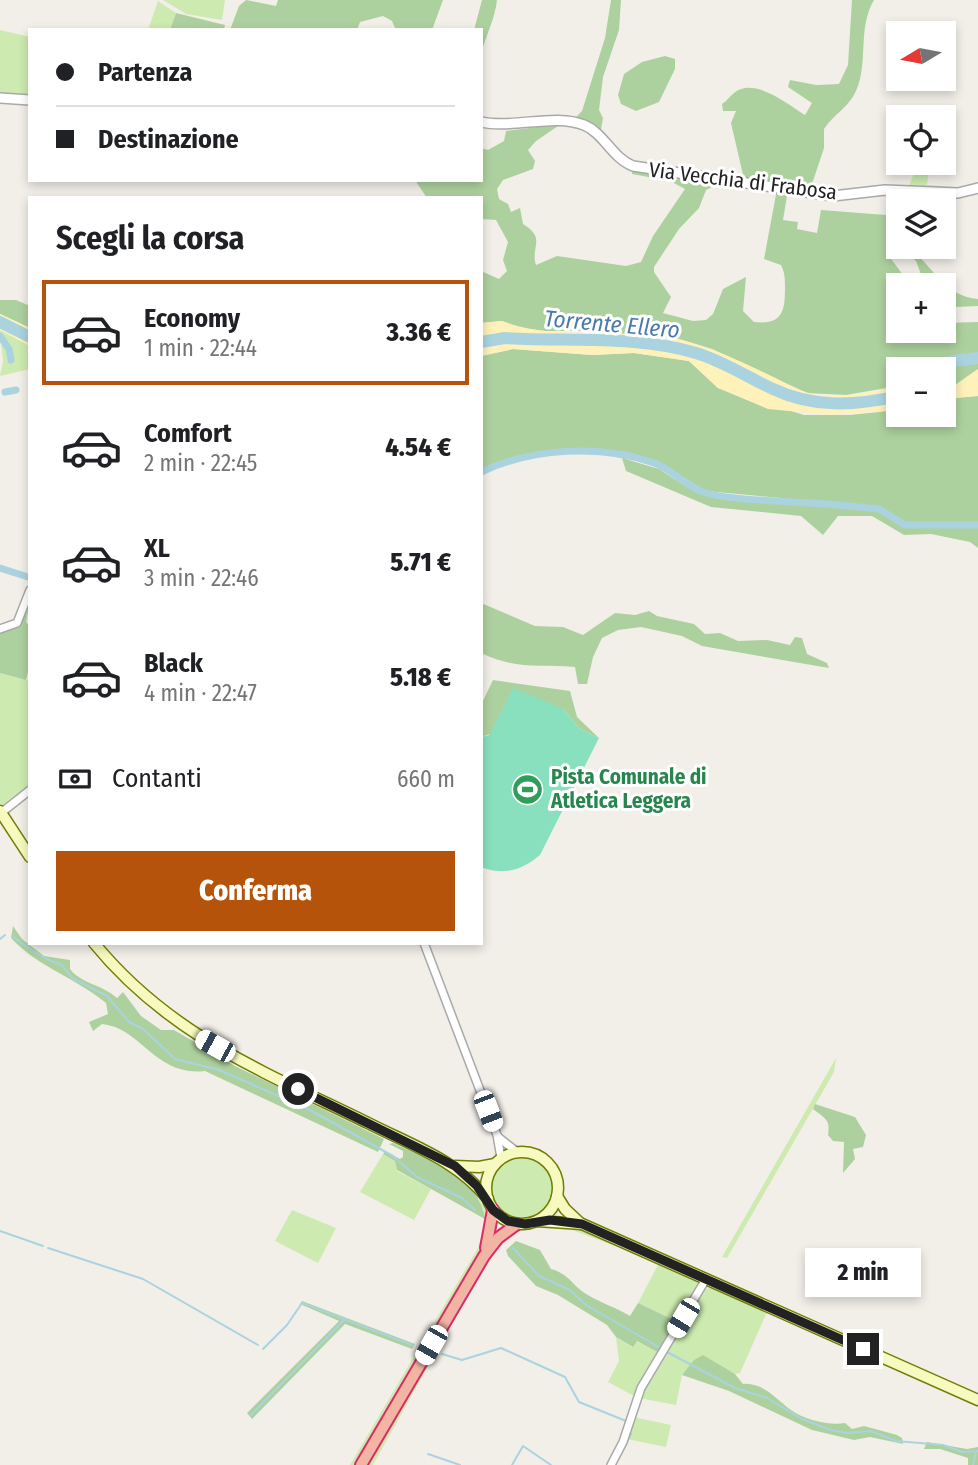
<!DOCTYPE html>
<html lang="it">
<meta charset="utf-8">
<style>
:root{--surface:#fff;--page:#f6f6f6;--text:#202124;--muted:#757577;--line:#e0e0e0;--accent:#b45309}
body{margin:0;font-family:"Fira Sans Condensed",sans-serif;background:var(--page);color:var(--text);height:100vh;display:flex;flex-direction:column;font-size:26px;white-space:nowrap}
*{box-sizing:border-box;margin:0}
p{font-size:23px;color:var(--muted)}
.icon{flex:none;width:38px;height:38px;fill:none;stroke:currentColor;stroke-width:2;stroke-linecap:round;stroke-linejoin:round}
.map{position:relative;flex:1;overflow:hidden}
.details{position:absolute;left:28px;top:196px;width:455px;height:749px;display:flex;flex-direction:column;background:var(--surface);border-radius:0px;box-shadow:0 4px 10px #0003}
.details>*{flex:none}
.banner{position:absolute;left:28px;top:28px;width:455px;height:154px;border-radius:0px;box-shadow:0 4px 10px #0003;display:grid;align-content:center;height:154px;padding:0 28px;background:var(--surface)}
.needle{width:46px;rotate:260deg}
.controls{position:absolute;left:886px;top:21px;display:grid;gap:14px}
.controls a{display:grid;place-items:center;width:70px;height:70px;border-radius:0px;background:var(--surface);box-shadow:0 4px 10px #0003;font-size:35px}
.end{position:absolute;width:32px;height:32px;margin:-16px;border:9px solid #222;background:#fff;box-shadow:0 0 0 4px #fff}
.from{border-radius:50%}
.bubble{position:absolute;height:49px;border-radius:0px;background:var(--surface);box-shadow:0 4px 10px #0003;font-size:23px;font-weight:800;line-height:49px;text-align:center}
.car{position:absolute;width:21px;height:42px;margin:-21px -10px;border-radius:9px;box-shadow:0 0 5px 2px #0007;background:linear-gradient(#fff 24%,#345 0 40%,#fff 0 76%,#345 0 86%,#fff 0)}
.banner b{display:flex;align-items:center;gap:24px;height:66px;font-size:26px}
.banner b+b{border-top:2px solid var(--line)}
.banner i{width:18px;height:18px;background:var(--text)}
ul{padding:0;list-style:none}
li{display:flex;align-items:center;gap:21px;height:105px;margin:0 14px 10px;padding:0 14px;border:4px solid transparent;border-radius:0px}
li div{flex:1}
li b{display:block;font-size:26px}
li em{font-style:normal;font-weight:800}
li.current{border-color:var(--accent)}
li>.icon{width:63px;height:63px;stroke-width:1.5}
h2{padding:0 28px;font-size:32px;line-height:84px}
.pay{display:flex;align-items:center;gap:18px;height:77px;padding:0 28px;font-size:26px}
.pay p{margin-inline-start:auto}
.button{display:flex;gap:14px;margin-top:auto;padding:14px 28px}
.button a{flex:1;height:80px;border-radius:0px;background:var(--accent);color:#fff;font-size:28px;font-weight:800;line-height:80px;text-align:center}
.map>svg:first-child{display:block}
</style>
<div class="map">
<svg width="978" height="1465" viewBox="0 0 978 1465">
<rect width="100%" height="100%" fill="#f2efe9"/>
<g fill="#cdebb0">
<polygon points="163,0 225,0 222,20 186,14"/>
<polygon points="158,1 176,13 170,30 148,30"/>
<polygon points="0,30 30,37 30,98 0,96"/>
<polygon points="943,127 956,138 953,173 929,171 927,185 967,188 908,188 915,171 890,163 893,150 898,152 898,163 943,163"/>
<polygon points="0,330 30,346 30,369 0,376 3,361"/>
<polygon points="0,673 30,681 30,787 3,808 0,803"/>
<polygon points="836,1058 834,1072 727,1258 722,1257"/>
<polygon points="383,1154 395,1161 397,1171 431,1189 414,1220 360,1192"/>
<circle cx="522" cy="1188" r="31"/>
<polygon points="479,1199 488,1215 482,1247 356,1465 350,1465 478,1248 485,1223"/>
<polygon points="292,1210 336,1228 318,1263 275,1241"/>
<polygon points="545,1224 577,1228 653,1260 564,1227 549,1226 511,1233 488,1259 373,1465 366,1465 492,1249 512,1230"/>
<polygon points="659,1263 694,1279 698,1284 678,1322 638,1303"/>
<polygon points="712,1287 767,1312 740,1373 735,1374 714,1363 682,1375 676,1405 639,1398 704,1290"/>
<polygon points="616,1337 632,1347 636,1341 659,1353 634,1396 608,1382 619,1361"/>
<polygon points="633,1417 671,1425 666,1447 627,1439"/>
</g>
<g fill="#add19e">
<polygon points="246,0 276,6 278,0 443,0 432,30 396,30 392,21 383,16 360,22 357,30 230,30 239,6"/>
<path d="M 482,0 L 497,0 C 495,19 486,35 481,54 L 481,30 L 474,30 Z"/>
<polygon points="611,0 621,0 619,30 603,77 599,110 603,118 600,135 574,119 582,111 605,38"/>
<path d="M 852,0 L 874,0 C 857,29 869,62 856,91 C 850,106 833,115 824,129 L 824,148 L 810,190 L 744,179 L 731,123 L 736,111 L 723,111 L 722,104 C 728,100 729,97 734,93 C 754,76 789,105 805,115 L 812,103 L 788,87 L 790,80 L 816,85 L 839,84 L 848,65 Z"/>
<polygon points="176,13 225,25 224,30 170,30"/>
<polygon points="665,56 675,59 675,69 659,102 636,111 621,104 618,95 624,74 642,62"/>
<path d="M 561,124 L 536,141 L 528,150 L 535,161 L 533,169 L 503,180 L 497,189 L 499,199 L 508,204 L 511,212 L 520,208 L 523,224 C 547,239 530,246 536,265 L 557,256 L 626,266 L 641,262 L 653,236 L 685,189 L 670,181 L 632,174 L 632,169 L 722,182 L 706,190 L 699,208 L 679,229 L 654,267 L 654,272 L 671,297 L 663,313 L 693,321 L 706,320 L 713,314 L 723,289 L 746,277 L 743,311 L 754,322 C 782,325 785,312 785,288 C 785,279 785,273 781,265 L 764,259 L 777,189 L 788,190 L 783,220 L 798,222 L 797,229 L 817,233 L 821,210 L 886,215 L 892,219 L 898,247 C 926,247 937,296 978,299 L 978,306 L 956,307 L 943,301 L 943,285 L 925,285 L 916,261 L 908,253 L 889,256 L 903,275 L 898,285 L 898,331 L 943,331 L 943,323 L 978,322 L 978,354 L 943,361 L 930,369 L 898,369 L 898,386 L 846,395 L 807,393 L 712,349 L 679,339 L 588,331 L 545,331 L 521,328 L 502,321 L 481,323 L 481,271 L 499,279 L 507,271 L 503,260 L 508,242 L 496,220 L 481,219 L 481,198 L 427,198 L 415,180 L 481,180 L 481,148 L 488,150 L 504,141 L 506,131 Z"/>
<polygon points="0,300 16,300 30,306 30,328 0,314"/>
<polygon points="513,349 592,355 634,353 689,361 718,388 804,415 850,415 898,410 898,415 943,415 943,399 978,396 978,523 907,524 878,507 706,491 655,460 594,448 516,457 481,469 481,356"/>
<polygon points="978,361 978,369 956,385 943,387 943,369 940,369 962,362"/>
<polygon points="622,458 659,469 682,484 709,495 877,511 907,527 978,526 978,548 970,542 931,534 904,535 872,516 838,516 823,535 801,516 711,507 626,471"/>
<polygon points="30,600 26,622 30,627 30,664 26,680 0,673 0,632 18,625"/>
<path d="M 481,603 L 535,626 L 563,627 L 583,635 L 615,613 L 635,615 L 649,611 L 657,616 L 694,624 L 705,634 L 720,633 L 738,641 L 767,640 L 790,645 L 795,637 L 802,638 L 807,654 L 827,663 L 829,668 L 702,646 L 682,636 L 641,627 L 618,630 L 602,638 L 593,657 L 587,684 L 578,684 L 575,667 C 537,664 517,670 481,653 Z"/>
<polygon points="493,680 570,691 577,717 599,738 580,729 563,709 481,737 481,705"/>
<path d="M 13,926 L 22,939 L 44,956 L 70,960 L 70,969 C 80,983 103,985 117,998 L 123,992 L 141,1016 L 161,1030 L 174,1030 L 235,1066 L 384,1139 L 378,1152 L 205,1071 C 155,1077 142,1028 102,1024 L 93,1031 L 89,1022 L 108,1014 L 106,1003 C 76,978 38,967 11,938 Z"/>
<path d="M 815,1104 L 855,1117 L 866,1135 L 863,1147 L 853,1149 L 855,1159 L 843,1173 L 844,1142 L 833,1141 L 828,1135 C 831,1119 824,1118 813,1109 Z"/>
<path d="M 393,1143 C 429,1160 478,1174 485,1219 L 397,1170 L 395,1161 L 383,1154 L 385,1151 L 400,1159 L 403,1157 L 403,1151 L 389,1144 Z"/>
<path d="M 516,1241 L 540,1250 L 551,1269 C 567,1273 571,1283 583,1292 C 598,1302 615,1307 630,1316 L 638,1303 L 678,1322 L 659,1353 L 637,1341 L 633,1347 L 616,1337 L 607,1325 L 558,1295 L 536,1286 L 508,1256 L 506,1250 Z"/>
<polygon points="302,1301 415,1344 412,1349 345,1324 252,1419 247,1413 339,1321 300,1304"/>
<path d="M 703,1355 L 735,1374 L 743,1384 C 763,1382 777,1400 791,1410 C 805,1420 830,1426 845,1423 L 852,1429 L 864,1426 L 897,1435 L 902,1438 L 903,1444 L 870,1437 L 854,1440 L 812,1430 L 729,1391 L 682,1375 L 694,1360 Z"/>
<polygon points="927,1442 967,1449 978,1447 978,1465 968,1465 968,1458 940,1449 924,1449"/>
</g>
<g fill="#fff1ba">
<polygon points="0,314 30,328 30,346 0,330"/>
<path d="M 502,321 C 556,342 624,326 681,340 C 710,347 738,360 765,373 C 785,382 801,394 824,396 C 848,398 874,391 898,386 L 898,410 L 832,415 L 768,409 L 718,388 L 689,361 L 634,353 L 592,355 L 513,349 L 481,356 L 481,323 Z"/>
<polygon points="978,369 978,396 943,399 943,387 955,385"/>
</g>
<path fill="#88e0be" d="M 513,688 L 563,709 L 580,729 L 599,738 L 540,855 C 522,870 504,876 481,867 L 481,737 L 489,735 Z"/>
<g fill="none" stroke-linecap="round" stroke-linejoin="round">
<g stroke="#aad3df" stroke-width="2">
<path d="M 13,937 C 31,949 40,958 62,965 L 72,978 L 107,996 L 129,1022 L 143,1029 L 175,1059 L 219,1070 L 308,1109 L 393,1156 L 417,1177 L 462,1198 L 475,1210"/>
<polyline points="0,939 5,935"/>
<polyline points="0,1231 43,1246"/>
<polyline points="48,1248 143,1279 258,1345"/>
<polyline points="513,1248 539,1276 570,1290 586,1305 662,1349"/>
<polyline points="263,1349 287,1325 302,1303 412,1345"/>
<polyline points="667,1352 735,1388 767,1398 802,1419 831,1430 847,1433 871,1431 896,1441 943,1445 962,1452 978,1451"/>
<polyline points="442,1354 462,1360 501,1348 565,1377 579,1402 626,1421"/>
<polyline points="251,1415 344,1320"/>
<polyline points="428,1454 460,1465"/>
<polyline points="512,1465 523,1446 551,1465"/>
<polyline points="615,1465 631,1434"/>
<polyline points="973,1465 976,1452"/>
</g>
<g stroke="#aad3df" stroke-width="7">
<polyline points="0,336 9,349 11,360"/>
<polyline points="5,392 16,390"/>
<path d="M 481,472 C 532,448 601,444 654,463 C 673,470 686,487 706,493 C 735,501 791,501 824,504"/>
<polyline points="828,504 879,509 905,525 978,525"/>
<polyline points="0,568 28,577"/>
</g>
<g stroke="#aad3df" stroke-width="12">
<polyline points="0,322 30,337"/>
<path d="M 481,342 L 505,338 C 567,342 636,335 696,353 C 723,361 747,377 773,389 C 813,408 855,406 898,396"/>
<polyline points="935,369 953,361 978,358"/>
</g>
<defs>
<g id="minor">
<polyline points="0,629 17,623 30,590"/>
<polyline points="1,813 30,790"/>
<polyline points="424,943 497,1135 501,1158"/>
<polyline points="498,1137 517,1152"/>
<polyline points="611,1465 623,1442 641,1388 706,1279"/>
</g>
<g id="tertiary">
<polyline points="0,98 30,100"/>
<path d="M 481,122 C 513,129 556,113 584,125 C 604,133 612,158 633,166 L 833,196 L 885,190 L 958,193 L 978,188"/>
</g>
<g id="secondary">
<polyline points="0,811 30,857"/>
<path d="M 94,943 C 169,1035 264,1072 368,1123 C 411,1145 457,1160 488,1199"/>
<circle cx="522" cy="1188" r="36"/>
<polyline points="455,1166 479,1167 495,1164"/>
<polyline points="557,1196 565,1209 581,1224"/>
<polyline points="537,1221 582,1224 978,1400"/>
</g>
<g id="trunk">
<polyline points="486,1248 493,1210"/>
<polyline points="361,1465 484,1256 498,1238 517,1224"/>
</g>
</defs>
<use href="#minor" stroke="#a9a9a9" stroke-width="10"/>
<use href="#tertiary" stroke="#a9a9a9" stroke-width="12"/>
<use href="#secondary" stroke="#707d05" stroke-width="13"/>
<use href="#trunk" stroke="#dc2a67" stroke-width="14"/>
<use href="#minor" stroke="#fff" stroke-width="7"/>
<use href="#tertiary" stroke="#fff" stroke-width="9"/>
<use href="#secondary" stroke="#f7fabf" stroke-width="10"/>
<use href="#trunk" stroke="#f2b4a3" stroke-width="10"/>
</g>
<g fill="none" stroke-linecap="round" stroke-linejoin="round">
<polyline stroke="#222" stroke-width="9" points="298,1089 455,1166 477,1186 493,1210 508,1221 525,1224 550,1220 582,1224 863,1349"/>
</g>
<defs>
<symbol id="stadium-disc" viewBox="-11 -11 22 22"><circle r="9.5" fill="#2e9e5b" stroke="#fff"/><path d="M0-5a6.5 5 0 1 0 0 10a6.5 5 0 1 0 0-10ZM-3.5-1.8h7v3.6h-7Z" fill="#fff"/></symbol>
</defs>
<g fill-rule="evenodd">
<use href="#stadium-disc" x="510" y="772" width="35" height="35"/>
</g>
<g text-anchor="middle" stroke-width="6" stroke-linejoin="round" paint-order="stroke">
<g font-size="21" fill="#222" stroke="#fff">
<text transform="translate(743 181) rotate(7)" y="7">Via Vecchia di Frabosa</text>
</g>
<g font-size="21" font-weight="bold" fill="#27864d" stroke="#fff" text-anchor="start">
<text x="551" y="784">Pista Comunale di<tspan x="551" dy="24">Atletica Leggera</tspan></text>
</g>
<g font-size="23" font-style="italic" fill="#4a7aab" stroke="#fff">
<text transform="translate(612 324) rotate(5)" y="8">Torrente Ellero</text>
</g>
</g>
</svg>
<div class="controls">
<a><svg class="needle" viewBox="-14 -14 28 28"><path d="M0-13l5 13h-10z" fill="#e53935"/><path d="M0 13l5-13h-10z" fill="#757577"/></svg></a>
<a><svg class="icon" aria-label="locate" viewBox="0 0 24 24"><circle cx="12" cy="12" r="6"/><path d="M12 2v4M12 18v4M2 12h4M18 12h4"/></svg></a>
<a><svg class="icon" aria-label="layers" viewBox="0 0 24 24"><path d="M12 4l9 5-9 5-9-5zM3 14l9 5 9-5"/></svg></a>
<a>+</a>
<a>−</a>
</div>
<i class="end from" style="left:298px;top:1089px"></i>
<i class="end" style="left:863px;top:1349px"></i>
<div class="bubble" style="left:805px;top:1248px;width:116px">2 min</div>
<i class="car" style="left:215px;top:1046px;rotate:299deg"></i>
<i class="car" style="left:488px;top:1111px;rotate:159deg"></i>
<i class="car" style="left:683px;top:1318px;rotate:211deg"></i>
<i class="car" style="left:431px;top:1345px;rotate:210deg"></i>
<div class="banner">
<b><i class="from"></i>Partenza</b>
<b><i></i>Destinazione</b>
</div>
<section class="details">
<h2>Scegli la corsa</h2>
<ul>
<li class="current"><svg class="icon" aria-label="car" viewBox="0 0 24 24"><path d="M5 17H2v-5l4-1 3-4h7l3 4 3 1v5h-3M9 17h6M6 11h13"/><circle cx="7" cy="17" r="2"/><circle cx="17" cy="17" r="2"/></svg><div><b>Economy</b><p>1 min · 22:44</p></div><em>3.36 €</em></li>
<li><svg class="icon" aria-label="car" viewBox="0 0 24 24"><path d="M5 17H2v-5l4-1 3-4h7l3 4 3 1v5h-3M9 17h6M6 11h13"/><circle cx="7" cy="17" r="2"/><circle cx="17" cy="17" r="2"/></svg><div><b>Comfort</b><p>2 min · 22:45</p></div><em>4.54 €</em></li>
<li><svg class="icon" aria-label="car" viewBox="0 0 24 24"><path d="M5 17H2v-5l4-1 3-4h7l3 4 3 1v5h-3M9 17h6M6 11h13"/><circle cx="7" cy="17" r="2"/><circle cx="17" cy="17" r="2"/></svg><div><b>XL</b><p>3 min · 22:46</p></div><em>5.71 €</em></li>
<li><svg class="icon" aria-label="car" viewBox="0 0 24 24"><path d="M5 17H2v-5l4-1 3-4h7l3 4 3 1v5h-3M9 17h6M6 11h13"/><circle cx="7" cy="17" r="2"/><circle cx="17" cy="17" r="2"/></svg><div><b>Black</b><p>4 min · 22:47</p></div><em>5.18 €</em></li>
</ul>
<div class="pay"><svg class="icon" aria-label="cash" viewBox="0 0 24 24"><path d="M3 7h18v10H3z"/><circle cx="12" cy="12" r="2"/></svg>Contanti<p>660 m</p></div>
<div class="button"><a>Conferma</a></div>
</section>
</div>
